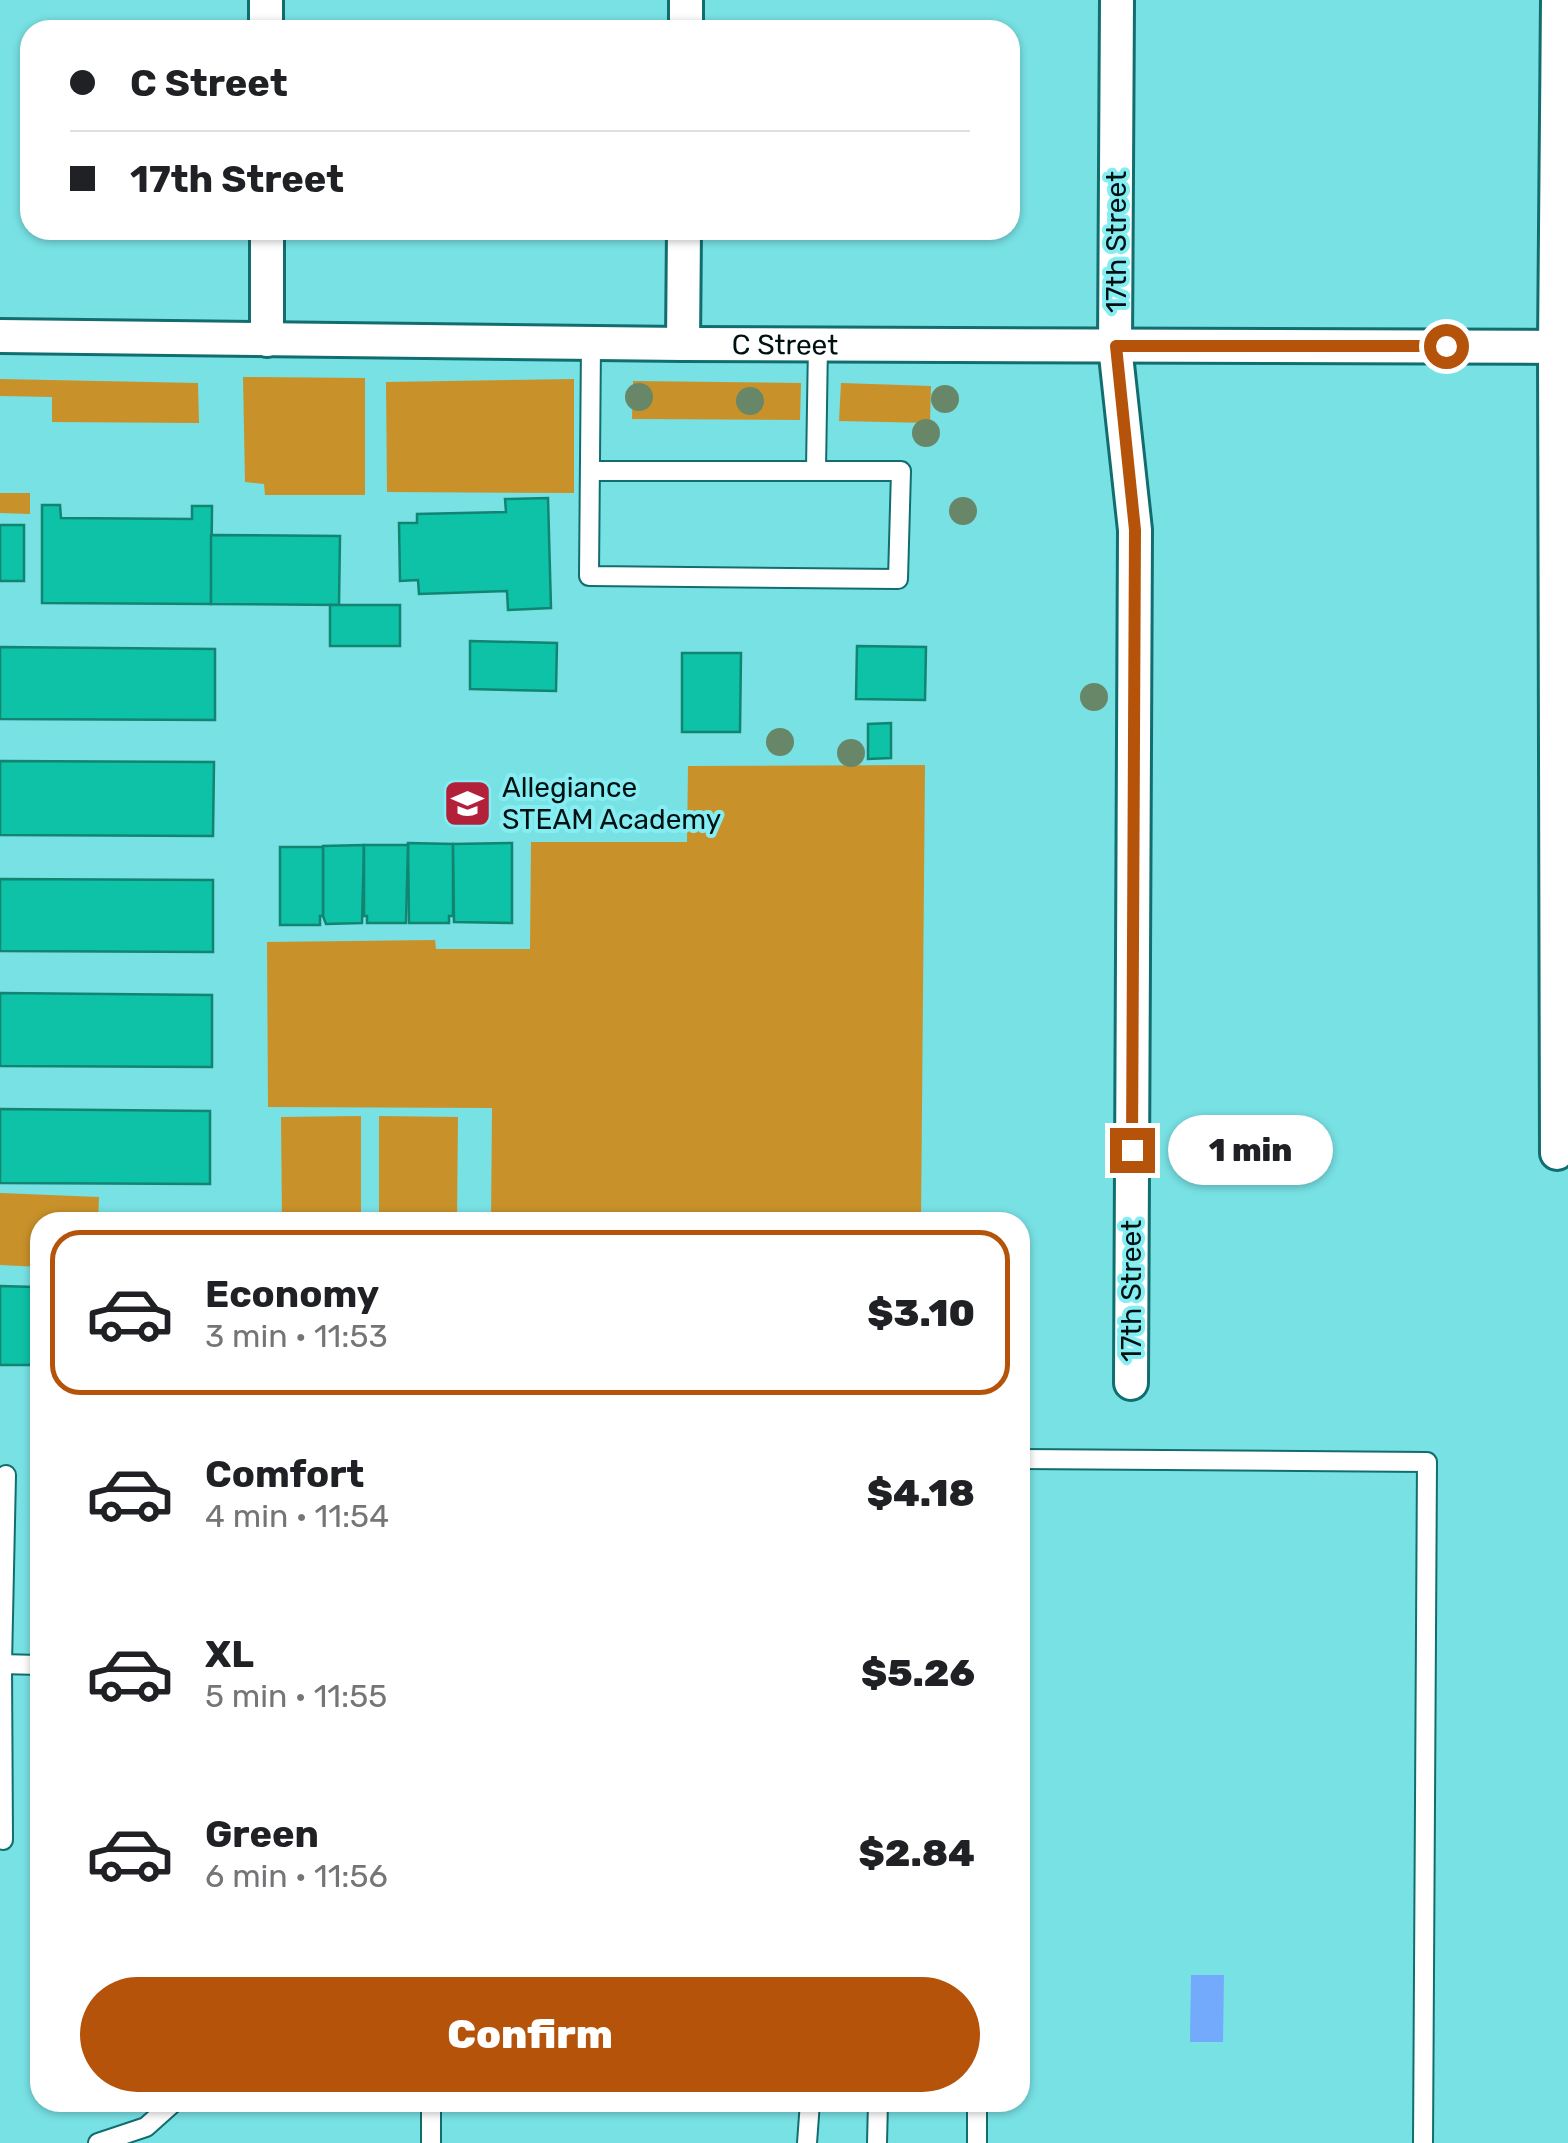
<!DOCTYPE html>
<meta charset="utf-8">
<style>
:root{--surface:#fff;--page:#f6f6f6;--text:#202124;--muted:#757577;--line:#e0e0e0;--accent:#b45309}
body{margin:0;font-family:Rubik,sans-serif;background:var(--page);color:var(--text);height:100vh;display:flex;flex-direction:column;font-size:38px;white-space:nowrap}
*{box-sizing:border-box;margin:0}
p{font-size:32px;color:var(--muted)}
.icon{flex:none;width:55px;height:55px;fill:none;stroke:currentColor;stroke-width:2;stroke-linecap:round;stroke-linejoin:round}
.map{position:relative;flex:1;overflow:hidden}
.panel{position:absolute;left:30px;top:1212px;width:1000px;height:900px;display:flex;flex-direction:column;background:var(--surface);border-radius:30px;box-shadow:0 2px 8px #0004}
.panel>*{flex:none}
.guide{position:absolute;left:20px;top:20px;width:1000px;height:220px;border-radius:30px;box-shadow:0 2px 8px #0004;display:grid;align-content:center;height:220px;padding:0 50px;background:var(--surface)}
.end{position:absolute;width:45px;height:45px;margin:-22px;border:12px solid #b45309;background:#fff;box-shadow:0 0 0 5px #fff}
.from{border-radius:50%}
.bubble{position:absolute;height:70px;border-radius:35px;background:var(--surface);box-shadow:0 2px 8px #0004;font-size:32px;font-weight:800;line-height:70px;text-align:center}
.guide b{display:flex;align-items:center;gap:35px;height:95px;font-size:38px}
.guide b+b{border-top:2px solid var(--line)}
.guide i{width:25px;height:25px;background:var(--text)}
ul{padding:18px 0 0;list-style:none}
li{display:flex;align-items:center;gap:30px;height:165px;margin:0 20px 15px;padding:0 30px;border:5px solid transparent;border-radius:30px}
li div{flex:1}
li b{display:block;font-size:38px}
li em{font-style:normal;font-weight:800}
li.on{border-color:var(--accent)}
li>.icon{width:90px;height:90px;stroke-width:1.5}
.primary-button{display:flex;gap:20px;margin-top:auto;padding:20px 50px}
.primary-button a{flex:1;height:115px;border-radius:60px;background:var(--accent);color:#fff;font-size:40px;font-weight:800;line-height:115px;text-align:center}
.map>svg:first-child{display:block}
</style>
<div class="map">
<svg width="1568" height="2143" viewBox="0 0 1568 2143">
<rect width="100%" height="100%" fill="#78e1e4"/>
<g fill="#c8912a">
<polygon points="243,377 365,378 365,495 265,495 264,484 245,482"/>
<polygon points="0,379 198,383 199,423 52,422 52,397 0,396"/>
<polygon points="574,379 574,493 387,492 386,382"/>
<polygon points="633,381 801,383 800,420 632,419"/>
<polygon points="841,383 931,386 930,423 839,421"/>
<polygon points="0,493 30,493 30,514 0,513"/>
<polygon points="925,765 921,1222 491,1222 492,1108 268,1107 267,942 435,940 436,949 530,949 531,842 687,842 688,766"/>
<polygon points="361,1116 361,1222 282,1222 281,1117"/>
<polygon points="379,1116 458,1117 457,1222 379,1222"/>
<polygon points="0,1193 99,1197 98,1222 40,1222 40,1267 0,1265"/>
</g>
<polygon fill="#73aafb" points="1191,1975 1224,1975 1223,2042 1190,2042"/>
<g fill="#0ec2a7" stroke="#118472" stroke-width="2.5">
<polygon points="548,498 551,608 508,610 507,591 419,594 418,580 400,581 399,523 417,523 417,514 506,512 505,499"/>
<polygon points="42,505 60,505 61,518 192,519 192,506 212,506 211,604 42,603"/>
<rect x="0" y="525" width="24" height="56"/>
<polygon points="211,535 340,536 339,605 211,604"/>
<rect x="330" y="605" width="70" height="41"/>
<polygon points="470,641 557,643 556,691 470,689"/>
<polygon points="857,646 926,647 925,700 856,699"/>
<polygon points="0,647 215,649 215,720 0,719"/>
<polygon points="682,653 741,653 740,732 682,732"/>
<polygon points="891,723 891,758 868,759 868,724"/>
<polygon points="0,761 214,762 213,836 0,835"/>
<polygon points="408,843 453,844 453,916 449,916 449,923 409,923"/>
<polygon points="512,843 512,923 454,922 453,844"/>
<polygon points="364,845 362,923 326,924 323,916 323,846"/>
<polygon points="364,845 408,845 406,923 367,923 367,916 364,916"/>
<polygon points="280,847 323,847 323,916 320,916 320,925 280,925"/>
<polygon points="0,879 213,880 213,952 0,951"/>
<polygon points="0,993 212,995 212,1067 0,1066"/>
<polygon points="0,1109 210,1111 210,1184 0,1183"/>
<polygon points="0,1286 35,1287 35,1365 0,1365"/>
<rect x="35" y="1287" width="5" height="78"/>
</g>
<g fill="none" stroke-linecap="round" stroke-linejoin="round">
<defs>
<g id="lane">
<polyline points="816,469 818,344"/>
<polyline points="590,471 901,471 898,579 589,576 591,343"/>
<polyline points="1020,1459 1427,1462 1423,2143"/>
<polyline points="0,1664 40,1665"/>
<polyline points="3,1840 2,1664 6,1475"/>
<polyline points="98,2143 146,2127 174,2102"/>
<polyline points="431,2143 431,2102"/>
<polyline points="807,2143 810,2102"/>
<polyline points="877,2143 878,2102"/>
<polyline points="977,2143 977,2102"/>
</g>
<g id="street">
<polyline points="266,0 266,30"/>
<polyline points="1117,0 1115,346 1135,530 1131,1383"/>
<polyline points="686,30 686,0"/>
<polyline points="267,230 267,340"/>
<path id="s1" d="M 0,336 L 683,344 L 1568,347"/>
<polyline points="683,344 684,230"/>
<polyline points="1557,1153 1555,346 1558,0"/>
</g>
</defs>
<use href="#lane" stroke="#126d6f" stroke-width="22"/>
<use href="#street" stroke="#126d6f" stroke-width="38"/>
<use href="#lane" stroke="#fff" stroke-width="18"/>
<use href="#street" stroke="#fff" stroke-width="32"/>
</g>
<g fill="#688768">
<circle cx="639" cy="397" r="14"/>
<circle cx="945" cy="399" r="14"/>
<circle cx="750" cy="401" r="14"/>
<circle cx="926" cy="433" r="14"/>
<circle cx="963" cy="511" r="14"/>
<circle cx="1094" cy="697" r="14"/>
<circle cx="780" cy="742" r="14"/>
<circle cx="851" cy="753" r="14"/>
</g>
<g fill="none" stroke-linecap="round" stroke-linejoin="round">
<polyline stroke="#b45309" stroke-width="12" points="1132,1150 1135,530 1116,346 1446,346"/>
</g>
<defs>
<symbol id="school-square" viewBox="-11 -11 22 22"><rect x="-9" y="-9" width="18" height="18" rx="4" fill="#b2203a" stroke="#86eef2"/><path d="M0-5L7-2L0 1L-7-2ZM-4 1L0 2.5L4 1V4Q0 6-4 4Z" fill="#fff"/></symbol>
</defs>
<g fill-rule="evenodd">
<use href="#school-square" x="440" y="776" width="55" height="55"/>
</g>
<g text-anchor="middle" stroke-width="8" stroke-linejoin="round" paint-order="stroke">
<g font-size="28" fill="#001112" stroke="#86eef2">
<text transform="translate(1116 242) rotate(-90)" y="10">17th Street</text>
<text dy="10" stroke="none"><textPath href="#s1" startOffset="785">C Street</textPath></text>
<text transform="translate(1131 1291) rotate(-90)" y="10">17th Street</text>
</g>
<g font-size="28" fill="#001112" stroke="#86eef2" text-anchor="start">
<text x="502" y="797">Allegiance<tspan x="502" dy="32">STEAM Academy</tspan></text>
</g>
</g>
</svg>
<i class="end from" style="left:1446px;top:346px"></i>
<i class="end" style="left:1132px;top:1150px"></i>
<div class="bubble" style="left:1168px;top:1115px;width:165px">1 min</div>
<div class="guide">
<b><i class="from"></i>C Street</b>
<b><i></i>17th Street</b>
</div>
<section class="panel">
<ul>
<li class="on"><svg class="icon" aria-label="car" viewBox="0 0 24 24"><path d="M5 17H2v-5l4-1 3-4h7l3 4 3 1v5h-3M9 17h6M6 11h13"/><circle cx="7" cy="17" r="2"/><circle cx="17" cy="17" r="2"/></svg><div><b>Economy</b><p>3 min · 11:53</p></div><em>$3.10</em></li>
<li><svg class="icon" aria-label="car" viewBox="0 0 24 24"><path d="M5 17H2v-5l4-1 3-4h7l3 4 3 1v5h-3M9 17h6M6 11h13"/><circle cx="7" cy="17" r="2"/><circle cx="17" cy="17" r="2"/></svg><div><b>Comfort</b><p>4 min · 11:54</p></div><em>$4.18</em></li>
<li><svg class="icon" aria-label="car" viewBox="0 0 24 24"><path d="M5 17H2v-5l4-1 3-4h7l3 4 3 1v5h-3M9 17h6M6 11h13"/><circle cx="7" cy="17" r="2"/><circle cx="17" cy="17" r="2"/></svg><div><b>XL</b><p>5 min · 11:55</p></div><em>$5.26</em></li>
<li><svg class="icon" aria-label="car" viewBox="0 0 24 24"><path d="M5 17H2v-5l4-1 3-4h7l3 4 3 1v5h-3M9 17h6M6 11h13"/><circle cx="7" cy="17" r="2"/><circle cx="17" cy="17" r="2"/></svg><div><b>Green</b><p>6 min · 11:56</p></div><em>$2.84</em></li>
</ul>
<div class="primary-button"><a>Confirm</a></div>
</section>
</div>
